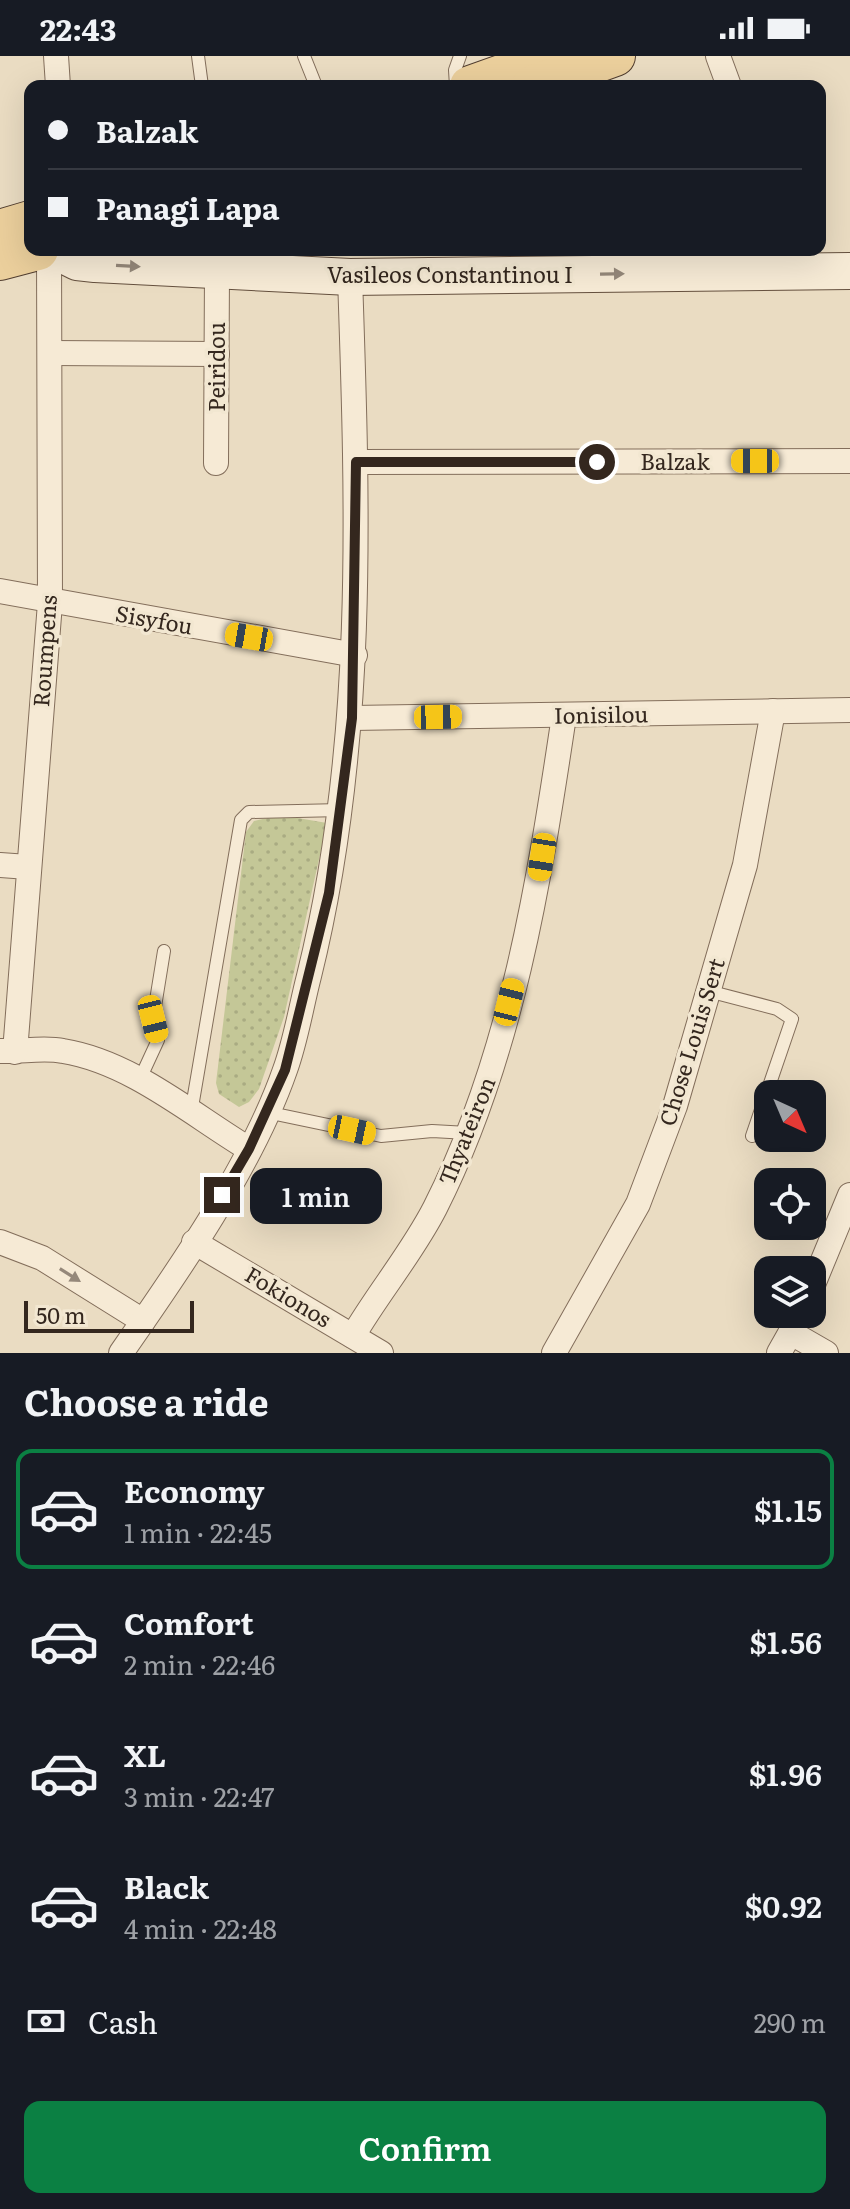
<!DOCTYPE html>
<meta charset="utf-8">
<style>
:root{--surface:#171b24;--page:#20242c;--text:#f1f3f6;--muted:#9ea1a6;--line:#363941;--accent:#0b8043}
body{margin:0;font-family:Literata,serif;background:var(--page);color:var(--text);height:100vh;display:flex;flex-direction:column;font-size:30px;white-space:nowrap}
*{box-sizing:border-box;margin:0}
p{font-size:26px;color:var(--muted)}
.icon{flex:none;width:44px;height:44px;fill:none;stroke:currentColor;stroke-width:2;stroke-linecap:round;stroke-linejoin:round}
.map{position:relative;height:1297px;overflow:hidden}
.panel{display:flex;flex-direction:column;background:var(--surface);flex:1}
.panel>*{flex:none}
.top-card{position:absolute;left:24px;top:24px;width:802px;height:176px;border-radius:16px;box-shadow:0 8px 32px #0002;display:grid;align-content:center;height:176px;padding:0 24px;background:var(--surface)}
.needle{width:52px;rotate:136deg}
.tools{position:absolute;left:754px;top:1024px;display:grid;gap:16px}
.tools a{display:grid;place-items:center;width:72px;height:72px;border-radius:16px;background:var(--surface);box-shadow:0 8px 32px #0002;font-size:40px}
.scale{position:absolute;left:24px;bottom:20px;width:170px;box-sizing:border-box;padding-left:8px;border:4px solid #34271e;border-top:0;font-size:22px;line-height:28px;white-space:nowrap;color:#34271e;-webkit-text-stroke:6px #f2e7d1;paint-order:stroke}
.end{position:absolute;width:36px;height:36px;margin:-18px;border:10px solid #34271e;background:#fff;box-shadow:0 0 0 4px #fff}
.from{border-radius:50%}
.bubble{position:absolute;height:56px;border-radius:16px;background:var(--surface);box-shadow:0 8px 32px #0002;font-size:26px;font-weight:600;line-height:56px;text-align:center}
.car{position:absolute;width:24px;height:48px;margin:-24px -12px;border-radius:10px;box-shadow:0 0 6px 2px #0007;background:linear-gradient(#f5c518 24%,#345 0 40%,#f5c518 0 76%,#345 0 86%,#f5c518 0)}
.top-card b{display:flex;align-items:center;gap:28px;height:76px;font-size:30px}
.top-card b+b{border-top:2px solid var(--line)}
.top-card i{width:20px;height:20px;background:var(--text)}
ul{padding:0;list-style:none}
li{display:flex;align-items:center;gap:24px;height:120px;margin:0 16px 12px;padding:0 8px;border:4px solid transparent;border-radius:16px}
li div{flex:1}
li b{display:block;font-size:30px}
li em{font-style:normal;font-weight:600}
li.current{border-color:var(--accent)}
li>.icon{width:72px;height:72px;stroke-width:1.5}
h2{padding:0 24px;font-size:36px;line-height:96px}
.pay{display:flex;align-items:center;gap:20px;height:88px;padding:0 24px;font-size:30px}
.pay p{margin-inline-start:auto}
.primary-button{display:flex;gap:16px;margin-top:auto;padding:16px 24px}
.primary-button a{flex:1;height:92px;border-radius:16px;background:var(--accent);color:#fff;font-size:32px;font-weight:600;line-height:92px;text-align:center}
.status{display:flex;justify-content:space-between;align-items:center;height:56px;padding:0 40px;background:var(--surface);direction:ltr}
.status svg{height:22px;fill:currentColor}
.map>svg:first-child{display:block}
</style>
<div class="status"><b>22:43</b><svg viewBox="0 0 49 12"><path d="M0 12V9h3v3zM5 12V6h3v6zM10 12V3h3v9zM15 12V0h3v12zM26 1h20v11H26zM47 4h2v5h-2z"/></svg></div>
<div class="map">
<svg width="850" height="1297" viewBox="0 0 850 1297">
<defs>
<pattern id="park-dots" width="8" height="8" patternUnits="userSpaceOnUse" patternTransform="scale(2)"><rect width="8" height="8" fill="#c4c797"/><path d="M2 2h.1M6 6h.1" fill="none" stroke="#a9ab82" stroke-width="1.8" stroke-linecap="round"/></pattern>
</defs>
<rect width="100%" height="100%" fill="#eadcc2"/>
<polygon fill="url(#park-dots)" points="280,759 327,767 284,961 259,1033 249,1046 239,1051 219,1038 216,1027 246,776 254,765"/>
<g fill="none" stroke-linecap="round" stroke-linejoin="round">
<defs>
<g id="service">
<polyline points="198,0 202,30"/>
<polyline points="304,0 316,30"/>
<polyline points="456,30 455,14 460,0"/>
<polyline points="708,935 777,953 792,963 752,1080"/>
<polyline points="140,1023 158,984 153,963 164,895"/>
<polyline points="266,1056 381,1080 432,1075 468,1077"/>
<polyline points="191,1057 241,764 249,756 341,754"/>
</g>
<g id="minor">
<polyline points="56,0 58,30"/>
<polyline points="718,0 729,30"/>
<polyline points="50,297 217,298"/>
<polyline points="356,406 850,405"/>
<polyline points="216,407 217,215"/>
<polyline points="0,535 355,599"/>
<polyline points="352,662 850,654"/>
<polyline points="0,809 28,811"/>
<path d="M 1,995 C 21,996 43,991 63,995 C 131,1006 191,1058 249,1093"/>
<polyline points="15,996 50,547 49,194"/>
<polyline points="0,1186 42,1202 143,1265"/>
<polyline points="194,1186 381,1297"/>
<polyline points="812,1231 850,1139"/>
<polyline points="793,1278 826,1297"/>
<path d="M 353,1280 C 378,1237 412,1197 435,1152 C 512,1000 539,827 564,660"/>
<path d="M 121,1297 C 179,1214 252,1109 285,1014 C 296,984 301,951 309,920 C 366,690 358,456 350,221"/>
<polyline points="554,1297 638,1148 675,1050 745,809 773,655"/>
<polyline points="779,1297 801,1258"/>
</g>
<polyline id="secondary" points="53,194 77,206 95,208 350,221 850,215"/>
<g id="primary">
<polyline points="470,30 555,0"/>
<polyline points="532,30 615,0"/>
<polyline points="0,174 30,165"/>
<polyline points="0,204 38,194"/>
</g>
</defs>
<use href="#service" stroke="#836e5b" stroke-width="14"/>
<use href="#minor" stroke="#836e5b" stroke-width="26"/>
<use href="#secondary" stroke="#65503e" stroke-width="38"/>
<use href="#primary" stroke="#513d2f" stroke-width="42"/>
<use href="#service" stroke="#f6ead5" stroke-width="12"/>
<use href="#minor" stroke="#f6ead5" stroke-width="24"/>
<use href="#secondary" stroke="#f6ead5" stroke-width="36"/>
<use href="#primary" stroke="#ebcf9c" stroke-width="40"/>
</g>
<defs><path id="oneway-solid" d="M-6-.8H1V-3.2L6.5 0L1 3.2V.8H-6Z" transform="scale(2)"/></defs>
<g fill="#95887a">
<use href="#oneway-solid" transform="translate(128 210) rotate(3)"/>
<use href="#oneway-solid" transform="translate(612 218) rotate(-1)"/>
<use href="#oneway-solid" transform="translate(70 1219) rotate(32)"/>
</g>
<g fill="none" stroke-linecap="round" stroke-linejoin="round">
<polyline stroke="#34271e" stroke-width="10" points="222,1139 249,1093 285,1014 329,837 352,662 356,406 597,406"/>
</g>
<g text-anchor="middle" stroke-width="7" stroke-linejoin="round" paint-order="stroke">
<g font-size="22" fill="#34271e" stroke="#f2e7d1">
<text x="450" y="227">Vasileos Constantinou I</text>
<text transform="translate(217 311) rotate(-90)" y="8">Peiridou</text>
<text x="675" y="414">Balzak</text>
<text transform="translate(154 564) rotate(10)" y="8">Sisyfou</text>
<text transform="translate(45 595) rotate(-86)" y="8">Roumpens</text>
<text transform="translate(601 659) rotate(-1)" y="8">Ionisilou</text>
<text transform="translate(692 986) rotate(-73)" y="8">Chose Louis Sert</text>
<text transform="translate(467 1075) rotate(-68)" y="8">Thyateiron</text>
<text transform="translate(288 1241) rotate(31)" y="8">Fokionos</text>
</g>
</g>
</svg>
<div class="tools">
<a><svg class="needle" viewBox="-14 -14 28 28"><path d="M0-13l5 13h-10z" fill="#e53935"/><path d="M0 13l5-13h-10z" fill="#9ea1a6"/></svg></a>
<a><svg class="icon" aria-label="locate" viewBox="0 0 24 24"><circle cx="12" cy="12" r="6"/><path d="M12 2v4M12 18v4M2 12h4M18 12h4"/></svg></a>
<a><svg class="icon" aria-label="layers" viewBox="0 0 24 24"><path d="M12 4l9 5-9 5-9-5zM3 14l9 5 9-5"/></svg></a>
</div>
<div class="scale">50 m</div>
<i class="end from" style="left:597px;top:406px"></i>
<i class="end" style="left:222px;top:1139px"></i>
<div class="bubble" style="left:250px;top:1112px;width:132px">1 min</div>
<i class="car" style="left:755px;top:405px;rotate:270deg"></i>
<i class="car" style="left:249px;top:581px;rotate:280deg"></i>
<i class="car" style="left:438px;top:661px;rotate:89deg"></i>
<i class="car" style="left:542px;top:801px;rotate:189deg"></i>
<i class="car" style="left:509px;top:946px;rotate:14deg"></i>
<i class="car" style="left:153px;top:963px;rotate:166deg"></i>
<i class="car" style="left:352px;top:1074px;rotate:102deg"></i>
<div class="top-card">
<b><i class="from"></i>Balzak</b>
<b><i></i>Panagi Lapa</b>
</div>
</div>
<section class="panel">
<h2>Choose a ride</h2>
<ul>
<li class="current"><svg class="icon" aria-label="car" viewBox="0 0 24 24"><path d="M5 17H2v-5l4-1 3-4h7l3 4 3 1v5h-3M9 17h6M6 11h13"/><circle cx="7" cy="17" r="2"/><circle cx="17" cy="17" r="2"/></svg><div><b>Economy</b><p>1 min · 22:45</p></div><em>$1.15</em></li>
<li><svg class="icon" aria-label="car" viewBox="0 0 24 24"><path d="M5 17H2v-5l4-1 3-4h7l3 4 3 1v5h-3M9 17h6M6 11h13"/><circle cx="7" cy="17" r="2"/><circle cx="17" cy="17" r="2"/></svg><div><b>Comfort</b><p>2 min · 22:46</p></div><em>$1.56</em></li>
<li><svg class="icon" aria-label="car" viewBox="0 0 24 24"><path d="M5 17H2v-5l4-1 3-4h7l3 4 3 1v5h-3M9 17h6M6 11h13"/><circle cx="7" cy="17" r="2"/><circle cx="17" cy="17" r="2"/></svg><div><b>XL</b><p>3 min · 22:47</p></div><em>$1.96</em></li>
<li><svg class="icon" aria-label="car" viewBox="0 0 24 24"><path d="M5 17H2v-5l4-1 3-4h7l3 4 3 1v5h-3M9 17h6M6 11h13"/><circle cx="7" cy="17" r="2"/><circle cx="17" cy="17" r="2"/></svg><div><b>Black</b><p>4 min · 22:48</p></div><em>$0.92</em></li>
</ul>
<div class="pay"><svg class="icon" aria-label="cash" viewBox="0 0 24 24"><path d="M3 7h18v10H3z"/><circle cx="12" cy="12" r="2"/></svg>Cash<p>290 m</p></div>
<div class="primary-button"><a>Confirm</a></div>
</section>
